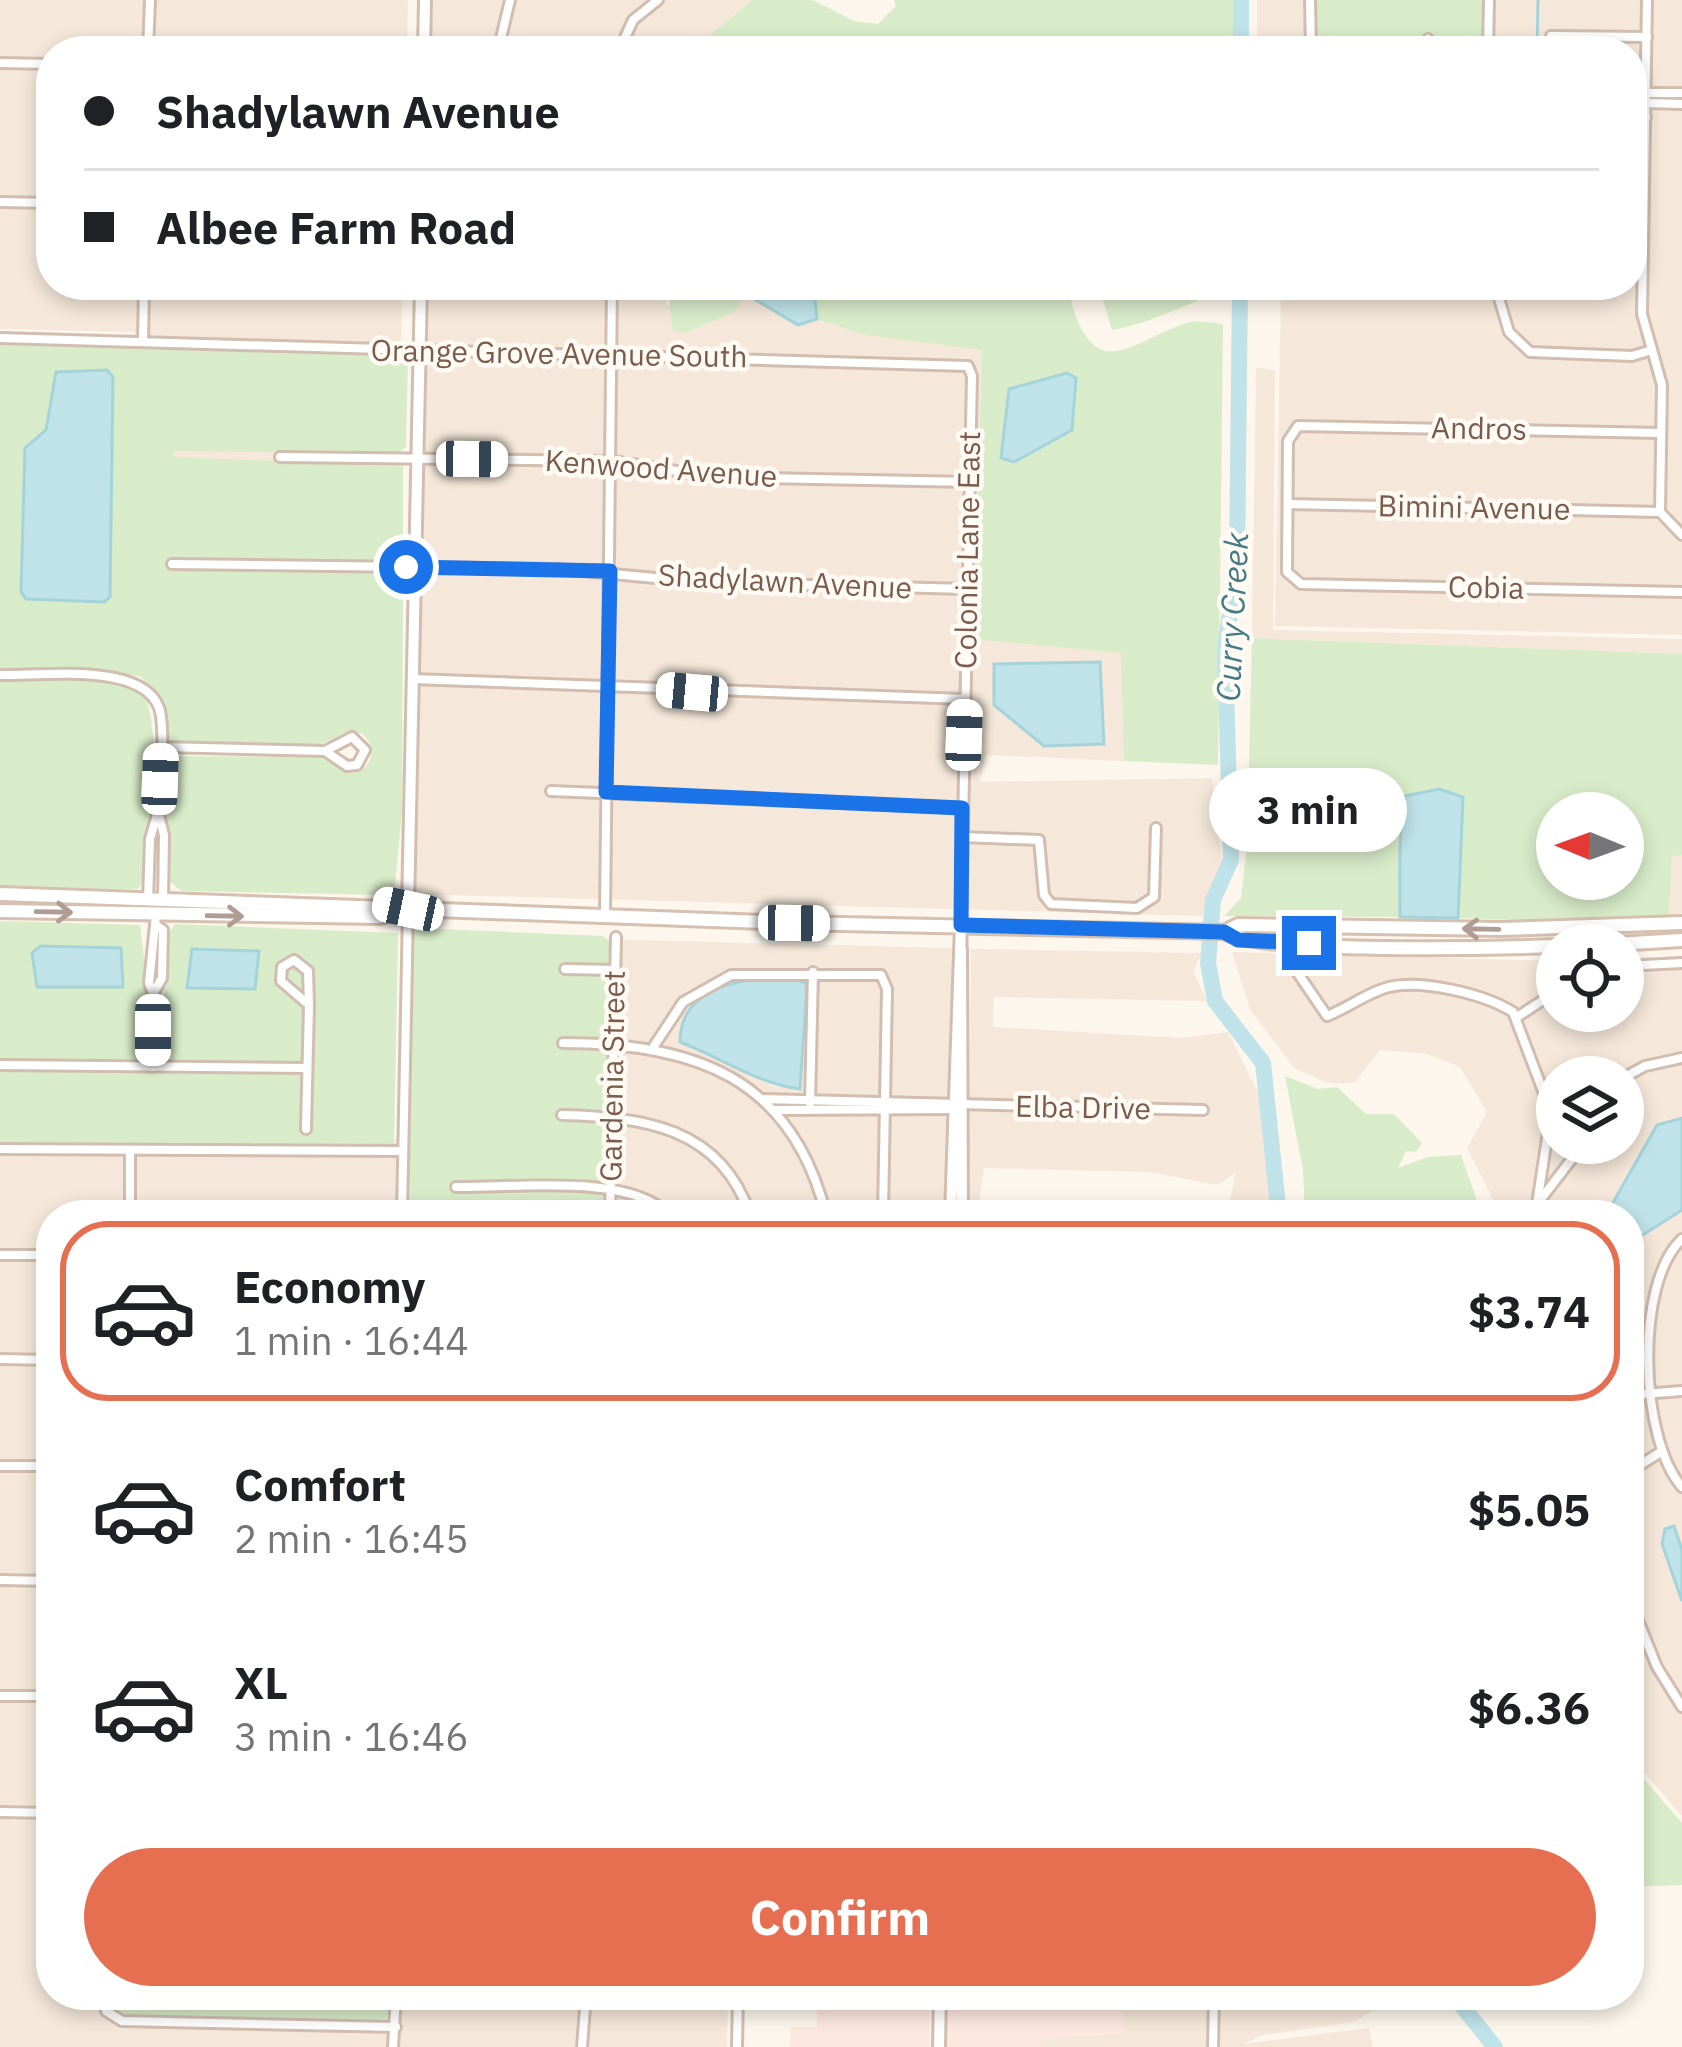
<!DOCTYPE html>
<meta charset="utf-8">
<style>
:root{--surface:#fff;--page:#f2f2f2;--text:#202124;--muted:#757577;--line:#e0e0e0;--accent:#e76f51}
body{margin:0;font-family:"IBM Plex Sans",sans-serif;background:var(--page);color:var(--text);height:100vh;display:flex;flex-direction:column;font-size:45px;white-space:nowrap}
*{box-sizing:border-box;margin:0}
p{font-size:39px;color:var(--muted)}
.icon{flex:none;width:66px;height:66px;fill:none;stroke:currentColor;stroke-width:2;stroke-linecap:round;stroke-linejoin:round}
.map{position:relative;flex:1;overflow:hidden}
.side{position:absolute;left:36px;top:1200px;width:1608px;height:810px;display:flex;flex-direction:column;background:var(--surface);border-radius:48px;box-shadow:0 6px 18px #0003}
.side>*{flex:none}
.guide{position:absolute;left:36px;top:36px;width:1611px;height:264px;border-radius:48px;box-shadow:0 6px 18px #0003;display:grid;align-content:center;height:264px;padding:0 48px;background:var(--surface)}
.needle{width:78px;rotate:271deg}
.tools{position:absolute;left:1536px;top:792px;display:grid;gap:24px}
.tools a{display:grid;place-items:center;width:108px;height:108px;border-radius:50%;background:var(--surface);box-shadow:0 6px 18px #0003;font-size:60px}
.end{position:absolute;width:54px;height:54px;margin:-27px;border:15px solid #1a73e8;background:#fff;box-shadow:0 0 0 6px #fff}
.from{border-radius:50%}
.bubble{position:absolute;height:84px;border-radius:42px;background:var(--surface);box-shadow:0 6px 18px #0003;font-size:39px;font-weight:800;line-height:84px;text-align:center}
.car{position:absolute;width:36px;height:72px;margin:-36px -18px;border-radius:15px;box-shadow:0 0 9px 3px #0007;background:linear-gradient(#fff 24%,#345 0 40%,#fff 0 76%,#345 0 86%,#fff 0)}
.guide b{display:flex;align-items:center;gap:42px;height:114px;font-size:45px}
.guide b+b{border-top:3px solid var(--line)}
.guide i{width:30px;height:30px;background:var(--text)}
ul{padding:21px 0 0;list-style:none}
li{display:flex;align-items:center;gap:36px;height:180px;margin:0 24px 18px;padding:0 24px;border:6px solid transparent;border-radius:48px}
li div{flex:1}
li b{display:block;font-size:45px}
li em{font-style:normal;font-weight:800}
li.current{border-color:var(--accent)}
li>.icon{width:108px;height:108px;stroke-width:1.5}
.button{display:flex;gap:24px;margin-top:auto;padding:24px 48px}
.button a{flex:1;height:138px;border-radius:72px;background:var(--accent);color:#fff;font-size:48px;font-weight:800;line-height:138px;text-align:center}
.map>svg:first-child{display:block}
</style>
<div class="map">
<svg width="1682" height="2047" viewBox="0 0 1682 2047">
<rect width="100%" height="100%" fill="#fdf6ec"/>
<g fill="#f5e8da" fill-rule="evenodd">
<polygon points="0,0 408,0 407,51 51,51 51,285 402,285 397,632 130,626 134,332 0,329"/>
<polygon points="430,0 752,0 710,35 722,51 429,51"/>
<polygon points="1257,0 1682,0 1682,635 1275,626 1281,285 1632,285 1632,51 1257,51"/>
<polygon points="426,285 668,285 666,305 735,312 749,285 762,285 757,300 798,325 817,319 983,350 974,638 1122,653 1124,761 986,755 980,782 1212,778 1223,868 1203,916 414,894"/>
<polygon points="1256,368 1275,370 1273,630 1682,639 1682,654 1252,638"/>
<polygon points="1672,855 1682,855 1682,913 1669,915"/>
<path d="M 552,938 L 954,948 L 945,1215 L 51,1215 L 51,1995 L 728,1995 L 727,2047 L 0,2047 L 0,1141 L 411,1139 ZM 806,984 L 799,1089 L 773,1086 L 731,1061 L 680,1042 Z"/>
<polygon points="971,949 1202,953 1193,971 1207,1001 994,997 993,1027 1180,1038 1228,1032 1273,1123 1272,1215 1227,1215 1236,1172 1218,1185 1149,1172 984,1168 978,1208 1212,1209 1212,1215 967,1215"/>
<path d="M 1232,952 L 1557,961 L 1557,1011 L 1623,1011 L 1623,968 L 1682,969 L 1682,1816 L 1629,1755 L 1629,1215 L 1501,1215 L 1467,1148 L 1487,1112 L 1460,1067 L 1427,1054 L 1380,1050 L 1354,1083 L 1327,1083 L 1294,1068 L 1250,1009 ZM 1557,1077 L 1623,1077 L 1623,1143 L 1557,1143 Z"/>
<polygon points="1123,1995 1381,1995 1382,2005 1354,2022 1264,2035 1242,2044 1369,2028 1373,2047 1041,2047 1041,2038 1122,2033"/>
</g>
<g fill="#fde8e0">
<polygon points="817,1995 929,1995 930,2047 790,2047 791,2027 817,2027"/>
<polygon points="945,1995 1123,1995 1123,2033 1042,2038 1041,2047 944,2047"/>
</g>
<g fill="#d8ecc9" fill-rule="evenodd">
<polygon points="752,0 813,0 854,21 878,24 896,6 894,0 1233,0 1234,51 866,51 854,46 846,51 722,51 710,35"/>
<polygon points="1314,0 1485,0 1484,51 1441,51 1437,38 1428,36 1418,41 1416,51 1315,51"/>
<polygon points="668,285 749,285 735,312 684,333 672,330"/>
<path d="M 819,285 L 1084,285 L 1071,302 C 1096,386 1132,341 1184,324 C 1196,319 1211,323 1223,324 L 1218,765 L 1124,761 L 1121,653 L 974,639 L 982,350 L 865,335 L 817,319 L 814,291 Z"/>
<path d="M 1090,285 L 1227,285 L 1227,290 C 1188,302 1151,324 1112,330 L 1100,290 Z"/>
<path d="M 0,342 L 397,354 L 408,360 L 406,447 L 397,454 L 173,451 L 174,457 L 403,466 L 403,562 L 169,563 L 167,567 L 393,573 L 403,580 L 402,812 L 395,885 L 388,895 L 181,891 L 169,881 L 164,812 L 170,756 L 321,757 L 353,773 C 374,767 378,746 361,733 L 344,733 L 319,745 L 175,742 L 167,736 L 162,699 L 140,676 L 0,669 Z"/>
<path d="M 1252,638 L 1682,654 L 1682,855 L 1672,856 L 1669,915 L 1578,922 L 1458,918 L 1463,797 L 1399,829 L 1404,866 L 1400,917 L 1224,916 L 1241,898 L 1247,846 ZM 1557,813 L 1623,813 L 1623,879 L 1557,879 Z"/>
<path d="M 0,681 C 32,682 115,674 140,690 C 164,706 154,872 138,889 L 0,888 Z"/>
<polygon points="0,921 140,925 149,999 144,1059 0,1060"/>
<polygon points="175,924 398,933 394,1145 0,1143 0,1072 158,1072 168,934"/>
<polygon points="418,928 603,936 610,942 605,1215 406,1215 412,935"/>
<polygon points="1285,1076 1318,1089 1337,1087 1366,1114 1394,1114 1422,1143 1416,1152 1406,1151 1398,1168 1428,1157 1461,1155 1482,1215 1305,1215 1303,1170"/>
<polygon points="626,1196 662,1215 613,1215 616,1199"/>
<polygon points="1629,1762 1682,1823 1682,1885 1629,1887 1629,1848 1642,1836 1642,1793"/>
<polygon points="107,1995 390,1995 387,2017 376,2021 126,2016 112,2010"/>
</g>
<g fill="#bfe3e8" stroke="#a5d3da" stroke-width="3">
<polygon points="762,285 819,285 814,291 817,319 798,325 756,300"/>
<polygon points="107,370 113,377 110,597 104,602 26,599 21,592 25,448 46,430 56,372"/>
<polygon points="1067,373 1076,378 1072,430 1014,462 1001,458 1009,389"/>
<polygon points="1100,662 1104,744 1044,746 994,705 994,664"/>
<path d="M 1439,789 L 1463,797 L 1458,918 L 1400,917 C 1400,877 1398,835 1405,796 Z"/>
<polygon points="40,946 121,948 123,987 37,987 32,953"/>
<polygon points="192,949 259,951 255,989 187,988"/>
<path d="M 786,975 L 807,984 L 800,1089 C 758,1084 720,1057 680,1042 C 680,985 743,980 786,975 Z"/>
<polygon points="1682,1118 1682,1210 1638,1238 1629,1251 1629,1215 1606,1215 1657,1125"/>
<polygon points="1674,1526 1682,1550 1682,1601 1662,1544 1665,1529"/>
</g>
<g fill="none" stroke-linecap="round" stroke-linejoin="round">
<polyline stroke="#a5d3da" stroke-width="3" points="1537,51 1538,0"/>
<g stroke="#bfe3e8" stroke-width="16">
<polyline points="1241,51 1241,0"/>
<polyline points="1240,285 1237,561 1225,649 1231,860 1213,900 1208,963 1215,1001 1263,1063 1279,1215"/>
<polyline points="1453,1995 1495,2047"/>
</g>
<defs>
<g id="minor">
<polyline points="1310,0 1311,51"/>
<polyline points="1647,0 1642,314 1662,385 1660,512 1682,535"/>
<polyline points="1551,36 1647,37"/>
<polyline points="148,51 150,0"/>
<polyline points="498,51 510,0"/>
<polyline points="619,51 633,20 658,0"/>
<polyline points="1419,51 1428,39 1438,51"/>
<polyline points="1488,51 1489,0"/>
<polyline points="0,63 51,64"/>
<polyline points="1646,93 1682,93"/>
<polyline points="1646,103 1682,104"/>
<polyline points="1632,117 1646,117"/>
<polyline points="1632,196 1644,196"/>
<polyline points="0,202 51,203"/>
<polyline points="1495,285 1509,332 1530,352 1632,356 1652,350"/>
<polyline points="0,338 968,366 972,376 961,925"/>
<polyline points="143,342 144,285"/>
<polyline points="1661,433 1298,426 1288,441 1287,572 1301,584 1682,592"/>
<polyline points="280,457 612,461 715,477 970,482"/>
<polyline points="1288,504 1660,512"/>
<polyline points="172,564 560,569 697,582 968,589"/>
<path d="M 0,675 C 42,676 154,660 161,716 C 165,746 159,780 158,811"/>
<polyline points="413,679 965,699"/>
<polygon points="352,737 365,750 357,765 347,766 325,751"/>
<polyline points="161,747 325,751"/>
<polyline points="551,791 961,808"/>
<polyline points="962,837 1039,840 1044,895 1051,904 1137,908 1154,897 1156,828"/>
<polyline points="148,901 150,839 158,811 164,835 163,902"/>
<polyline points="156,915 149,983 153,994 162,978 163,930 156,925"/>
<polyline points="605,915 612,285"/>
<polygon points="294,960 308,971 309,1005 281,981 282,967"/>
<path d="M 1293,966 L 1327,1016 C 1348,1008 1368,992 1389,987 C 1422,979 1484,994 1513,1012 L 1551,1112 L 1537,1204"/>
<polyline points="1623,966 1682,963"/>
<polyline points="565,969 615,970"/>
<polyline points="1517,1017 1557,991"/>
<path d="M 563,1043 C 692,1043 792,1076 826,1215"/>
<polyline points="654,1046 683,1002 731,975 881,975 887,989 883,1215"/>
<polyline points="0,1065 307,1068"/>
<polyline points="153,1067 153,994"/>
<polyline points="1623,1078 1645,1066 1682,1058"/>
<polyline points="762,1099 1203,1110"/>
<polyline points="810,1103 813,972"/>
<polyline points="775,1110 958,1109"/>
<path d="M 562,1115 C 643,1117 721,1127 750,1215"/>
<polyline points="306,1129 309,1005"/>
<polyline points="0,1149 403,1151"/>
<path d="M 456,1187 C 511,1188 632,1173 668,1215"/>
<polyline points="1538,1203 1584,1143"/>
<polyline points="130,1215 130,1151"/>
<polyline points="402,1215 408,911"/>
<polyline points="610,1215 616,937"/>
<path d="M 1682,1239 C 1634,1283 1640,1440 1682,1487"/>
<polyline points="0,1255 51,1255"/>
<polyline points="0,1359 51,1360"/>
<polyline points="1629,1395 1682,1391"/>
<polyline points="0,1466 51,1466"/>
<polyline points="1629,1472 1659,1453"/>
<polyline points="0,1580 51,1581"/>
<polyline points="1629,1598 1657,1667 1682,1707"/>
<polyline points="0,1696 51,1696"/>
<polyline points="0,1812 51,1813"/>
<polyline points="102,1995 106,2011 122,2021 396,2027"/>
<polyline points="393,2047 396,1995"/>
<polyline points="582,2047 586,1995"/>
<polyline points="737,2047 738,1995"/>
<polyline points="1213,2047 1214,1995"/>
</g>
<g id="tertiary">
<polyline points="424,51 425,0"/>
<polyline points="408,909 421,285"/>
<polyline points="961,949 962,1215"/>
<polyline points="951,1215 961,925"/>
<polyline points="939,2047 940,1995"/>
</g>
<g id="secondary">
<path d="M 0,894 L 794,923 L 1224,932 C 1263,954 1499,948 1557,946"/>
<polyline points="0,911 379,917 406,910"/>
<polyline points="1224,932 1238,925 1501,929 1682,923"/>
<polyline points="1599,945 1682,940"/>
</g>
</defs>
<use href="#minor" stroke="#d1beb0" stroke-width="14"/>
<use href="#tertiary" stroke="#d1beb0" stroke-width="16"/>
<use href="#secondary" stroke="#d6c0b0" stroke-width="18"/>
<use href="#minor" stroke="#fff" stroke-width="8"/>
<use href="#tertiary" stroke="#fff" stroke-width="10"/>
<use href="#secondary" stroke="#fff" stroke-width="12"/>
</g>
<defs><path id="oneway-shaft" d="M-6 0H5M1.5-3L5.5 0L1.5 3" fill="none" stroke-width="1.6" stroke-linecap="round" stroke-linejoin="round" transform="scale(3)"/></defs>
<g stroke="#af9d94">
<use href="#oneway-shaft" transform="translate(54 912) rotate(1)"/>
<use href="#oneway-shaft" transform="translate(225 916) rotate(1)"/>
<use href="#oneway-shaft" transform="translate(1481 929) rotate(-179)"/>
</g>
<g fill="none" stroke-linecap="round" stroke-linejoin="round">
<polyline stroke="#1a73e8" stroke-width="15" points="406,567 610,571 606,792 962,808 961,925 1224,932 1238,940 1309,943"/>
</g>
<g text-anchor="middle" stroke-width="9" stroke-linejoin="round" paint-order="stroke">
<g font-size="30" fill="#7a5c4d" stroke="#fffaf3">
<text transform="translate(559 354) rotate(1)" y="10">Orange Grove Avenue South</text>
<text transform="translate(1479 429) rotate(1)" y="10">Andros</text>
<text transform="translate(661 469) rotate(4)" y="10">Kenwood Avenue</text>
<text transform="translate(1474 508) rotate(1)" y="10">Bimini Avenue</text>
<text transform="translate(968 550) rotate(-89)" y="10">Colonia Lane East</text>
<text transform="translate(785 582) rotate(3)" y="10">Shadylawn Avenue</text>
<text transform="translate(1486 588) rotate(1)" y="10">Cobia</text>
<text transform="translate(613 1076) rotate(-89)" y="10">Gardenia Street</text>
<text transform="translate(1083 1108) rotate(1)" y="10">Elba Drive</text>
</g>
<g font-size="33" font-style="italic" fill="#437c86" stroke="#fffaf3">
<text transform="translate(1232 617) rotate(-87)" y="12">Curry Creek</text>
</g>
</g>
</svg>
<div class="tools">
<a><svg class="needle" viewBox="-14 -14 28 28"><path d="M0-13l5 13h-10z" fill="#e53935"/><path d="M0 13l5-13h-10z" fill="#757577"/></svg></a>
<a><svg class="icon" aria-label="locate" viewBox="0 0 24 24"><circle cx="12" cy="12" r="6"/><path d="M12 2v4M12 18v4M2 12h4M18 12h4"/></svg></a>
<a><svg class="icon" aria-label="layers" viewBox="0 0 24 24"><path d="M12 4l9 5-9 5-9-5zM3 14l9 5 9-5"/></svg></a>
</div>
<i class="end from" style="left:406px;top:567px"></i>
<i class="end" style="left:1309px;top:943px"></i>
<div class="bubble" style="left:1209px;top:768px;width:198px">3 min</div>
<i class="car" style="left:472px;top:459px;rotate:91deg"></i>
<i class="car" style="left:692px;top:692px;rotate:275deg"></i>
<i class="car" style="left:964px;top:735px;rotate:2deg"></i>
<i class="car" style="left:160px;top:779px;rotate:2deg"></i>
<i class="car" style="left:408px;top:909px;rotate:282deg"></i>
<i class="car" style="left:794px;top:923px;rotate:91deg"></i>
<i class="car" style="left:153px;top:1030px;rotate:180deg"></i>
<div class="guide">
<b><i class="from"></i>Shadylawn Avenue</b>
<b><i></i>Albee Farm Road</b>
</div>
<section class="side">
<ul>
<li class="current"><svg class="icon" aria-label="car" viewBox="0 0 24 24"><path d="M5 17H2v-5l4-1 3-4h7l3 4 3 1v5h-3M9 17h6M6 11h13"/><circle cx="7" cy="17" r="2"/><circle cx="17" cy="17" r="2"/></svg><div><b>Economy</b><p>1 min · 16:44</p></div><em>$3.74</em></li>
<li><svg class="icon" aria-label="car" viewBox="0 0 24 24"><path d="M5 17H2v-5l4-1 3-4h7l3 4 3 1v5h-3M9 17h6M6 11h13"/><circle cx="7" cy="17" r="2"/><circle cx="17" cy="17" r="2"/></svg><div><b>Comfort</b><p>2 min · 16:45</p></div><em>$5.05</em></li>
<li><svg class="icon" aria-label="car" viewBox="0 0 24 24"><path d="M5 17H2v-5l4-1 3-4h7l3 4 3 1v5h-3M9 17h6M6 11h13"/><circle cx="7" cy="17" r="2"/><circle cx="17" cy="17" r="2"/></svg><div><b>XL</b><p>3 min · 16:46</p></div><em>$6.36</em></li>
</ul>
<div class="button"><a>Confirm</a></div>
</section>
</div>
